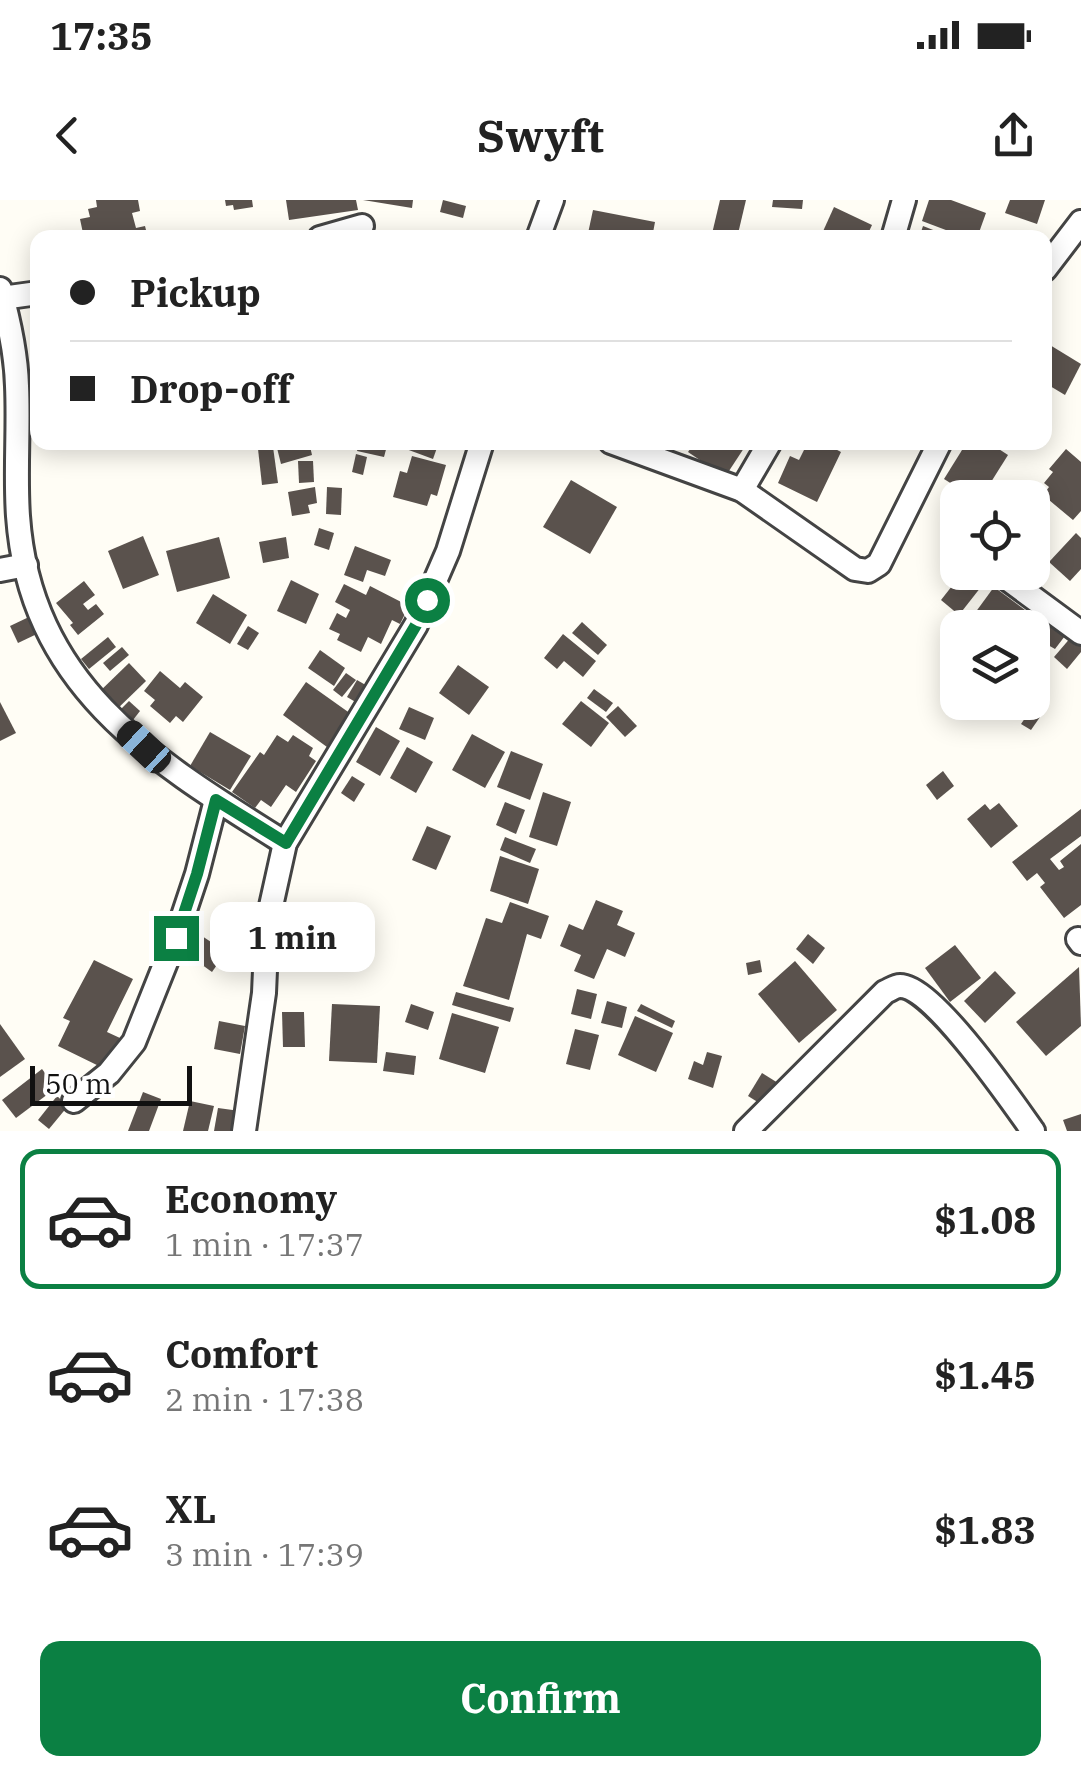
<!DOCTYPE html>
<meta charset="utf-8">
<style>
:root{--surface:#fff;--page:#f6f6f6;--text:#222;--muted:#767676;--line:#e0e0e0;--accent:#0b8043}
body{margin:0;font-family:"IBM Plex Serif",serif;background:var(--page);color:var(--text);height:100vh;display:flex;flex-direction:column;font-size:38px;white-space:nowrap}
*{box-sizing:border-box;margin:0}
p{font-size:32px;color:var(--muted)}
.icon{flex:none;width:55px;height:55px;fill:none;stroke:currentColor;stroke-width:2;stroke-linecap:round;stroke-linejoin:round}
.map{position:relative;height:931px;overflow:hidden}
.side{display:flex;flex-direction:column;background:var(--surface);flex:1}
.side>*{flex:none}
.banner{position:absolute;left:30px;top:30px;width:1022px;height:220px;border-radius:20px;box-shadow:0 5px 25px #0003;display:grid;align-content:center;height:220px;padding:0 40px;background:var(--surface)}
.tools{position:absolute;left:940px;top:280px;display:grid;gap:20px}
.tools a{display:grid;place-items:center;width:110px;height:110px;border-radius:20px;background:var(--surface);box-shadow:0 5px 25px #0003;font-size:50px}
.scale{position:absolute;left:30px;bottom:25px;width:162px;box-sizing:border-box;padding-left:10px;border:5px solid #111;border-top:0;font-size:28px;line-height:35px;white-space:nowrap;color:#111;-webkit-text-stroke:8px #fff;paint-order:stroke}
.end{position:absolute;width:45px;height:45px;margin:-22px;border:12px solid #0b8043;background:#fff;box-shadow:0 0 0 5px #fff}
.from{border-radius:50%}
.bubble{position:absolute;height:70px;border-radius:20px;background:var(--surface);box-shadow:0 5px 25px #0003;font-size:32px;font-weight:800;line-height:70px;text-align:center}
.car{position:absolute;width:30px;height:60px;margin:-30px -15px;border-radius:12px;box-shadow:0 0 8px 2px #0007;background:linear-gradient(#222 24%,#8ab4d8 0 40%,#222 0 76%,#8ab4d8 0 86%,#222 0)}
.banner b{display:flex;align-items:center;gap:35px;height:95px;font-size:38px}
.banner b+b{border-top:2px solid var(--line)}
.banner i{width:25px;height:25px;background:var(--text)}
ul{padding:18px 0 0;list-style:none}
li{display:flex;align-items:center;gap:30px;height:140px;margin:0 20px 15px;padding:0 20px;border:5px solid transparent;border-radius:20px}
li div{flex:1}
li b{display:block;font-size:38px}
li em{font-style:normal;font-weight:800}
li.active{border-color:var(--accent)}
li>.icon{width:90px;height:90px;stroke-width:1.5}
.button{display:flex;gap:20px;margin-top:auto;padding:20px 40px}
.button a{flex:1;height:115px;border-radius:20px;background:var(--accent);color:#fff;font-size:40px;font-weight:800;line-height:115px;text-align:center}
.status{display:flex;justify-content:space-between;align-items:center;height:70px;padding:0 50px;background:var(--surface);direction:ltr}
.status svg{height:28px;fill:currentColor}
header{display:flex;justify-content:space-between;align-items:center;height:130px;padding:0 40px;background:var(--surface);font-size:45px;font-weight:800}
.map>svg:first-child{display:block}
</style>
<div class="status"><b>17:35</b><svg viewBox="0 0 49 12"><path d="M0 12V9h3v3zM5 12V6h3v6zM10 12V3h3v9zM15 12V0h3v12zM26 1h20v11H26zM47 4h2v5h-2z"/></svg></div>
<header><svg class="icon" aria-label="back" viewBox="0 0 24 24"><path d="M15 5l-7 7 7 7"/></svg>Swyft<svg class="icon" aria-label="share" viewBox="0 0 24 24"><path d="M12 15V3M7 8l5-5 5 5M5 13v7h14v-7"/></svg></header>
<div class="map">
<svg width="1081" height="931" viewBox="0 0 1081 931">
<rect width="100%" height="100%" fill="#fffdf5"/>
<g fill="#5a524d">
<polygon points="96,0 138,0 140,11 132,13 136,28 145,26 148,38 84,38 80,19 90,17 88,9 97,7"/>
<polygon points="225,0 252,0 253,7 234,10 233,5 226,6"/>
<polygon points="286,0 356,0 358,10 289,20"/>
<polygon points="363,0 413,0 412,8"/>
<polygon points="443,0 466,6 463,18 440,12"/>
<polygon points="720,0 746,0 737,38 711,38"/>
<polygon points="773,0 803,0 802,9 772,7"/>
<polygon points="929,0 951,0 986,13 977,38 967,38 922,21"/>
<polygon points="1010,0 1045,0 1037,24 1005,13"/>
<polygon points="834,7 872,25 866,38 820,38"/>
<polygon points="593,10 655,22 652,38 587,38"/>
<polygon points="923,26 951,37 951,38 919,38"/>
<polygon points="1045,142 1081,164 1065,195 1045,183"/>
<polygon points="309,242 312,255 281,264 276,244"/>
<polygon points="359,242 388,242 384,257 357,251"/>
<polygon points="400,242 439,242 433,259 398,246"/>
<polygon points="695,242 748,242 725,277 688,252"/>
<polygon points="808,242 822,242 841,252 817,302 778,283 790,256 799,260"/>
<polygon points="967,242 988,242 1008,255 981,298 974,298 944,279"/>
<polygon points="273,247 278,283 262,285 258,249"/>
<polygon points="1066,249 1081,262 1081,311 1073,320 1043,295 1049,287 1044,283 1053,272 1049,269"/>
<polygon points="356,254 367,257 363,275 352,272"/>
<polygon points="412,256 446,265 437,296 431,294 427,306 393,297 400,271 407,273"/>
<polygon points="298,261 313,261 314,282 299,283"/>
<polygon points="571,280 617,307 590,354 543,327"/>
<polygon points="315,287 317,303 308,305 310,313 292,316 288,292"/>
<polygon points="327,287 342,288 341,315 326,314"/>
<polygon points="319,328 334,333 329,350 314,345"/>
<polygon points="1076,333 1081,338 1081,369 1070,381 1049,362"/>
<polygon points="143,336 159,375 123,389 108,351"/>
<polygon points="219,337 230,378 177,392 166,351"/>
<polygon points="286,337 289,358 263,363 259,342"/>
<polygon points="355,346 391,360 385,376 367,370 363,382 344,375"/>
<polygon points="963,372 982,372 988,378 959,415 941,400"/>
<polygon points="291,380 319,394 306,424 277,411"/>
<polygon points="84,381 95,395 83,404 88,410 96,404 104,414 78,435 70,425 73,423 56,403"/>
<polygon points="344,384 366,395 370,386 409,406 400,424 392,420 381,444 368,437 361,452 337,440 340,434 329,429 337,413 346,418 350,410 335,402"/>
<polygon points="994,387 1025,410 1012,428 964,428"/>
<polygon points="213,394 247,415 230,444 196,423"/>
<polygon points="1037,405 1068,432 1055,449 1032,436 1032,428 1021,428"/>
<polygon points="31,416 39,433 18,443 10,426"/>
<polygon points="582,422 607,445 598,455 572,433"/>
<polygon points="248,426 259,433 248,450 237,444"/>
<polygon points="563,434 596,461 583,477 564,461 557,469 544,458"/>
<polygon points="1072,436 1081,443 1081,452 1067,469 1054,457"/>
<polygon points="108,437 116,447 89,469 81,459"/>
<polygon points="122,447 129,455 110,471 103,463"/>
<polygon points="320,450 345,468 334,486 308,468"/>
<polygon points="129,463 146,481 113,513 96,495"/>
<polygon points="458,465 489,487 469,515 439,493"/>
<polygon points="160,471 180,488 185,482 203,497 183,522 176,516 170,523 150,506 155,500 144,491"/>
<polygon points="346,473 356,480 342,497 333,490"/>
<polygon points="357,480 369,487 359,504 347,497"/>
<polygon points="306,482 351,514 327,547 283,515"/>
<polygon points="594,489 613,503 606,512 587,498"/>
<polygon points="129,501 140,511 133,520 121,509"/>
<polygon points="581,501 609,523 591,547 562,524"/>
<polygon points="0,502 16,533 0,541"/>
<polygon points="618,506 637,526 625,537 606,517"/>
<polygon points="409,507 434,518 425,540 399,529"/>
<polygon points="1030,511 1040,517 1031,530 1021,524"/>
<polygon points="376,527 400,541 380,576 356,562"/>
<polygon points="210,532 251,556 230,590 190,566"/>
<polygon points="472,534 505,552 485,588 452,570"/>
<polygon points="277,535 288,542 293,535 313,548 309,556 316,561 296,592 286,585 271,607 261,600 255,608 232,592 260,552 264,555"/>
<polygon points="407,547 433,562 416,593 390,578"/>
<polygon points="511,551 543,564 530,600 497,587"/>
<polygon points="943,571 954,586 937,600 926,585"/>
<polygon points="352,576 365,584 354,602 341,593"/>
<polygon points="543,592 571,602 557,646 529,637"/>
<polygon points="505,602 525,610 516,634 496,625"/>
<polygon points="999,603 1018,626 991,648 967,619 985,604 990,610"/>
<polygon points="1081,609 1081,636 1050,659 1059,670 1064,667 1060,661 1081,644 1081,705 1064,718 1040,687 1045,683 1037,673 1027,681 1012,662"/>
<polygon points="427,626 451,636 436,670 412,660"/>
<polygon points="505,637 536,649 530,663 500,650"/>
<polygon points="500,656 539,669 528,704 490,691"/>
<polygon points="596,700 623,711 617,725 635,733 625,757 607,749 594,779 574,771 581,755 560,746 569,724 583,730"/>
<polygon points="510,702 549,716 541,739 527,734 509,800 463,786 486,718 502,723"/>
<polygon points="193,730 226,752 212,772 180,749"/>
<polygon points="808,734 825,748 813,764 796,749"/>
<polygon points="955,745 981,778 950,802 925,768"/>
<polygon points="94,760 133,779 107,832 120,838 105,869 58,846 70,821 63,818"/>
<polygon points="760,760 762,772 748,775 746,763"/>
<polygon points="795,761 837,810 799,843 758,794"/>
<polygon points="1079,767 1081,826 1046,856 1016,822"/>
<polygon points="995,771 1016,793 985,823 964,801"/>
<polygon points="577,789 597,794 591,819 571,814"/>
<polygon points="456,792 514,808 510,822 452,805"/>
<polygon points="607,801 627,807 622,828 601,823"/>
<polygon points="332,804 380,806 377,863 329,861"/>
<polygon points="411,804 434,812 428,830 405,822"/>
<polygon points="641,804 675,821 672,828 637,811"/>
<polygon points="282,812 304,812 305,847 283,847"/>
<polygon points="452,813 499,827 485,873 439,859"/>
<polygon points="635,816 673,833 656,872 618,855"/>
<polygon points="219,821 245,826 240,854 214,849"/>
<polygon points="0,824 25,859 0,877"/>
<polygon points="575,829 599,835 590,870 566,864"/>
<polygon points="386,852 416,856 414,875 383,871"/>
<polygon points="707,852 722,856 713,888 688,879 694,861 703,865"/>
<polygon points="42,869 56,888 16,918 2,900"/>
<polygon points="762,873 778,883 764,906 748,896"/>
<polygon points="143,892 161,899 149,931 128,931"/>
<polygon points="57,896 68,906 49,929 38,920"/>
<polygon points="190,901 214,906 208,931 183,931"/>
<polygon points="218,908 240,911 237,931 214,931"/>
<polygon points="1081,914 1081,931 1067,931 1063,920"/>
</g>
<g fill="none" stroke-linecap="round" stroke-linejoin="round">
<defs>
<g id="minor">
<polyline points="320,38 362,26"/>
<polyline points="538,38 552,0"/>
<polyline points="893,38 904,0"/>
<polyline points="1045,69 1081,22"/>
<path d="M 0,89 C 9,121 16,152 17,186 C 19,229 15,273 18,316 C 30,487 154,561 285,643"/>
<polyline points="2,98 38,93"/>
<polyline points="611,242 742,290 855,369 868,371 879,364 940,242"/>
<polyline points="742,290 770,242"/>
<polyline points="0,370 26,365"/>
<polyline points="998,372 1081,433"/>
<polyline points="1078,739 1081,743"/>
<polyline points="74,901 109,873 134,842 176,737 197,674 216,600"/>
<polyline points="244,931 264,793 267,724 285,643 416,425 448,351 482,242"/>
<path d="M 746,931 L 885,792 C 890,790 895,786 900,786 C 933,786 1013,903 1033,931"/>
</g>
</defs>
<use href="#minor" stroke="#444" stroke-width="28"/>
<use href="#minor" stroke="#fff" stroke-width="22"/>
</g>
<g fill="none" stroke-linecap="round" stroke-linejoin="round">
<polyline stroke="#0b8043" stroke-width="12" points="176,738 197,674 216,600 286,643 416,425 427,400"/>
</g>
</svg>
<div class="tools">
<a><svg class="icon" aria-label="locate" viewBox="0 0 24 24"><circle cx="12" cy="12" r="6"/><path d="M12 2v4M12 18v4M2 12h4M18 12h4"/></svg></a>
<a><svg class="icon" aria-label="layers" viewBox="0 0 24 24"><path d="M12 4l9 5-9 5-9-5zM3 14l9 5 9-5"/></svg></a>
</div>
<div class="scale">50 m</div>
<i class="end from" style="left:427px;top:400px"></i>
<i class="end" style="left:176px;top:738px"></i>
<div class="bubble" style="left:210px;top:702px;width:165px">1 min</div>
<i class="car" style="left:144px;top:547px;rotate:313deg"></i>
<div class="banner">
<b><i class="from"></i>Pickup</b>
<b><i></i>Drop-off</b>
</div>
</div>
<section class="side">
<ul>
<li class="active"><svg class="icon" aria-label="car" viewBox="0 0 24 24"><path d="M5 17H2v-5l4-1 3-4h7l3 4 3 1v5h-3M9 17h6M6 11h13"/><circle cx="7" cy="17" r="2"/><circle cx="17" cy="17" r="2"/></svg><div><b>Economy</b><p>1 min · 17:37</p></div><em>$1.08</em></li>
<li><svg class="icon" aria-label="car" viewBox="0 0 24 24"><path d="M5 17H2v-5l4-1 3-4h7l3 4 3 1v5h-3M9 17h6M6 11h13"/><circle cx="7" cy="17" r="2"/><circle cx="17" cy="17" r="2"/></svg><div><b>Comfort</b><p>2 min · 17:38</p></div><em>$1.45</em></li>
<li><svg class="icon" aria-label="car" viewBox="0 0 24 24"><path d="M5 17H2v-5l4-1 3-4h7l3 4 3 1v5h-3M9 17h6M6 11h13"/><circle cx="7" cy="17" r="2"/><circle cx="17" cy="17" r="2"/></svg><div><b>XL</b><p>3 min · 17:39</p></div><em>$1.83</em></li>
</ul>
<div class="button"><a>Confirm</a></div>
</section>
